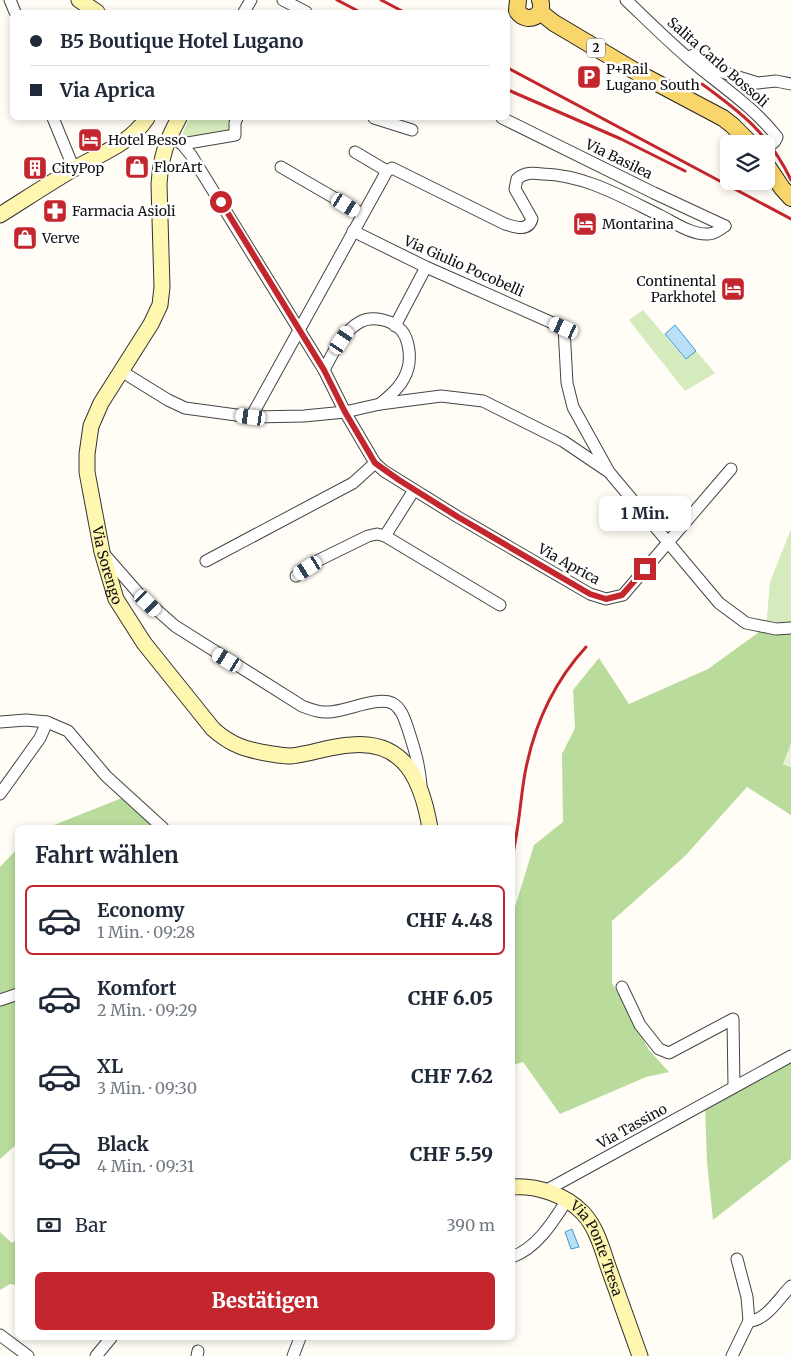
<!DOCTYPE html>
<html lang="de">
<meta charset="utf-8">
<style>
:root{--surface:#fff;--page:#f2f2f3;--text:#1f2937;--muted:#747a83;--line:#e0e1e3;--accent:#c4262e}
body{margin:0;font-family:Merriweather,serif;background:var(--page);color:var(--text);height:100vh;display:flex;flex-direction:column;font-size:19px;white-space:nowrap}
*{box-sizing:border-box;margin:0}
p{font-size:16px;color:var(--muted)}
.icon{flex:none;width:28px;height:28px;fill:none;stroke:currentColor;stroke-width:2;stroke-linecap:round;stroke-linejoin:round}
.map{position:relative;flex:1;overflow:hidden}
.drawer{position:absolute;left:15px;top:825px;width:500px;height:515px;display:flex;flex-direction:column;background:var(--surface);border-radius:8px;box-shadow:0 2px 8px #0003}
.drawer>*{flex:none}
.guide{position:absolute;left:10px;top:10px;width:500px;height:110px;border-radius:8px;box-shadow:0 2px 8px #0003;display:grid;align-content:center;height:110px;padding:0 20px;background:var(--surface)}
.controls{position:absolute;left:720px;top:135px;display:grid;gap:10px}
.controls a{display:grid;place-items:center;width:55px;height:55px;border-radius:8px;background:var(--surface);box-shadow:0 2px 8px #0003;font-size:25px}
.end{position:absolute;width:22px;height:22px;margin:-11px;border:6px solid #c4262e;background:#fff;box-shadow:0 0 0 2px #fff}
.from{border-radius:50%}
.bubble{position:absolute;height:35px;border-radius:8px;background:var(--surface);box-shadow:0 2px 8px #0003;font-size:16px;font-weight:800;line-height:35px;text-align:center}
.car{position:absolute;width:15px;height:30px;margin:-15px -8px;border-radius:6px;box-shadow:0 0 4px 1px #0007;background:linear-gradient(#fff 24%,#345 0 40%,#fff 0 76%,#345 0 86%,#fff 0)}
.guide b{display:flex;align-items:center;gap:18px;height:48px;font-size:19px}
.guide b+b{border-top:1px solid var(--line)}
.guide i{width:12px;height:12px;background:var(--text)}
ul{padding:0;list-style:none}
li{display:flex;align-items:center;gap:15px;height:70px;margin:0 10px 8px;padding:0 10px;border:2px solid transparent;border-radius:8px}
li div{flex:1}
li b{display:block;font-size:19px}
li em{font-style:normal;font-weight:800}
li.on{border-color:var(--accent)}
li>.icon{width:45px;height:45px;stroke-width:1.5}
h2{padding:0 20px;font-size:22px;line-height:60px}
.pay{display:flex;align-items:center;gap:12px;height:55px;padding:0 20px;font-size:19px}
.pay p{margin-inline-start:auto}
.action{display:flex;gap:10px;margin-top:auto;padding:10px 20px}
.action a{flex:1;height:58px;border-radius:8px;background:var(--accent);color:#fff;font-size:20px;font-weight:800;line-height:58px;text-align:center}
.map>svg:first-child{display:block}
</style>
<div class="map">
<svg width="791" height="1356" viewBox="0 0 791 1356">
<rect width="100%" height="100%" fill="#fffdf5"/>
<g fill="#d5ebbd">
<polygon points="190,118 233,118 233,131 185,138 182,134"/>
<polygon points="643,310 685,359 696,351 715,373 685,391 629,320"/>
<polygon points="791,529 791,628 766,627 770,582"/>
</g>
<g fill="#b9dc9c">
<polygon points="766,627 791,628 791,744 783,764 791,767 791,815 747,787 685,856 612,921 612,983 649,1050 669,1072 646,1077 560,1114 523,1062 513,1065 512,917 534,845 563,822 562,754 575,728 573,690 599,658 629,704 708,669"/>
<polygon points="127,796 163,828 50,828 54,825"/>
<polygon points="17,849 17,1144 0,1159 0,867"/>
<polygon points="791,1059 791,1159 713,1220 707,1162 705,1106"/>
<polygon points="0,1232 12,1243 18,1239 17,1285 10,1284 0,1290"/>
</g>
<polygon fill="#e6f2cf" points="791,744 791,767 783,764"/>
<g fill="#b9e0f7" stroke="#3f96cf">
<polygon points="675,325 696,351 686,359 665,334"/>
<polygon points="572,1229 579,1247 571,1249 565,1232"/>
</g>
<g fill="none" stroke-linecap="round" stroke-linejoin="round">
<defs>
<g id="street">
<polyline points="10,0 15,12"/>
<polyline points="283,0 306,12"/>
<path d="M 626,0 C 646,19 666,39 688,58 C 718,84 752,105 777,137 L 775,141"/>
<polyline points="244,12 251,0"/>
<polyline points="688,57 694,55 701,57 722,72 758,83 776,81 791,84"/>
<polyline points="53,118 74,169"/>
<polyline points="374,118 412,130"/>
<polyline points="502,118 654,193 725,226"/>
<polyline points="169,137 182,144 191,155 324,370 345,412 375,463 353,483 206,561"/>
<polyline points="182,144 235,135 235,123 237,118"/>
<polyline points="355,152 387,171"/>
<polyline points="281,167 362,214"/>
<polyline points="353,231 426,267 564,328 567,383 573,407 609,472 719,603 746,623 776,629 791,628"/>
<polyline points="395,326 426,267"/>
<path d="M 324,370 C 333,353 342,332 360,322 C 372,315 393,320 402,331 C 409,340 411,357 408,368 C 404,384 392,394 380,404"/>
<polyline points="121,371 168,400 185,408 251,417 304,416 345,412 380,404 441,396 483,401 563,441 606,470"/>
<path d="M 251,417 L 387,171 L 392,168 L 505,224 C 515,227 528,232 532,219 L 515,189 L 517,179 C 525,172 533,173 543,174 C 586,175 624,198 661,216 C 675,223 692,235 708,234 C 715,234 720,229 725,226"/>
<polyline points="375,463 384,471 458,517 590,594 606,599 623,595 731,469"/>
<polyline points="414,490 385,536 500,605"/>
<path d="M 105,555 L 140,595 L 175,626 L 302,706 C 310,709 319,713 328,712 C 345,712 377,696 392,703 C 402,708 405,721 408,729 C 415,751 419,763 421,785"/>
<polyline points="296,576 319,560 368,536 377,534 385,536"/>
<polyline points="0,722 26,720 47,722 40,738 0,794"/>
<polyline points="47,722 68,731 106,776 163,828"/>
<polyline points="622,987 640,1025 659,1049 669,1053 733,1019 734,1087"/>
<polyline points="0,1000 18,994"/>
<polyline points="545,1191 791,1056"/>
<path d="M 512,1257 C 537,1248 553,1222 567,1200"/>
<path d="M 737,1259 L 747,1297 L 749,1321 C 766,1321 780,1297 791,1286"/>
<polyline points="0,1335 28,1356"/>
<polyline points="96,1356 111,1338"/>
<polyline points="197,1356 198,1351"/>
<polyline points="293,1356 300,1338"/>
<polyline points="732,1356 749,1321"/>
</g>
<g id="secondary">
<polyline points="79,0 97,12"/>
<path id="s1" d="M 179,118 C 166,142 161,156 159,184 L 162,287 L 160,305 L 151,324 L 101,403 L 91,426 L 87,454 L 87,472 L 102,552 L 116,599 L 144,643 L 213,729 C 232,746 247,750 272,754 C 278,755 284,756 291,756 C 311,754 330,746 351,745 C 406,740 422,782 430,828"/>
<path d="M 0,215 C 24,200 48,184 72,170 C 99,154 129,145 147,118"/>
<path id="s2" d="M 512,1187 C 537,1185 566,1195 583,1213 C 598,1229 603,1253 610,1272 C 620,1300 630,1328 640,1356"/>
</g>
<g id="primary">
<path d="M 518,0 L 517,11 C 527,25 546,16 540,0"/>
<polyline points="540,12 554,23 640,74 723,118 732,125 751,144"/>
<polyline points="766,164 782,188 791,198"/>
</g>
</defs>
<use href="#street" stroke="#444" stroke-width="13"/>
<use href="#secondary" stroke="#333" stroke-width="17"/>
<use href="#primary" stroke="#222" stroke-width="18"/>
<use href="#street" stroke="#fff" stroke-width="11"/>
<use href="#secondary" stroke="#fff6b0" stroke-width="15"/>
<use href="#primary" stroke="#f9d66b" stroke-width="16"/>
<g stroke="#c4262e" stroke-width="3">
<polyline points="337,0 360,12"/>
<polyline points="381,0 404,12"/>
<polyline points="508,68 791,219"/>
<path d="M 702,84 C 742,113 769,134 791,180"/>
<polyline points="508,90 621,139 685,171"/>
<path d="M 512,857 C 519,830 520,801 525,773 C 534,725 553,683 586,647"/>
</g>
<defs>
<polyline id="street-bridge" points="767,148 775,141"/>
</defs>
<use href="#street-bridge" stroke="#444" stroke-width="13" stroke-linecap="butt"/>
<use href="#street-bridge" stroke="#fff" stroke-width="11"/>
</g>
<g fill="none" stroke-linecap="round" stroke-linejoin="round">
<polyline stroke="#c4262e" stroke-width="6" points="221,202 324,370 345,412 375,463 399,480 458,517 590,594 606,599 622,595 645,569"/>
</g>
<defs>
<symbol id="parking-square" viewBox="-11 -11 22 22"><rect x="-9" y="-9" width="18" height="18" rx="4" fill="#c4262e" stroke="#fff"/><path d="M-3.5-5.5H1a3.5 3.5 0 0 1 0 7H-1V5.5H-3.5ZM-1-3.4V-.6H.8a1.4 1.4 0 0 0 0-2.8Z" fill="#fff"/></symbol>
<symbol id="hotel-square" viewBox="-11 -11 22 22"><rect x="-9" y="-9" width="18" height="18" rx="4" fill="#c4262e" stroke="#fff"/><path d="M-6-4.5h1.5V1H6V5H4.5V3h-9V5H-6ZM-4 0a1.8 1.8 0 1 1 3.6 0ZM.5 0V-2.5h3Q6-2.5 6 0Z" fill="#fff"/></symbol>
<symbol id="shop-square" viewBox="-11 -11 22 22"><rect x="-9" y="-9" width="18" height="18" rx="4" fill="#c4262e" stroke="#fff"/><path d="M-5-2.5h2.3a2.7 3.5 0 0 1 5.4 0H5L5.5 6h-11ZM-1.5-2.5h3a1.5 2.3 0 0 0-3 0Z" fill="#fff"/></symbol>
<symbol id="building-square" viewBox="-11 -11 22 22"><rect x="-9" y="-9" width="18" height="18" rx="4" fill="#c4262e" stroke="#fff"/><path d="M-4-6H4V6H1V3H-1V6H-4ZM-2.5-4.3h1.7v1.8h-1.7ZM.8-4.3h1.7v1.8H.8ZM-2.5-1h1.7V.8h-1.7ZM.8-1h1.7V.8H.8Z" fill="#fff"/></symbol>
<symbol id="pharmacy-square" viewBox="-11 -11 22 22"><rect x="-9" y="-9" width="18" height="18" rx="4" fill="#c4262e" stroke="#fff"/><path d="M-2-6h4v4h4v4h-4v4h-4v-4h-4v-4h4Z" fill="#fff"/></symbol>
</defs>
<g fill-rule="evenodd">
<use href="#parking-square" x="575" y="63" width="28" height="28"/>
<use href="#hotel-square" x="76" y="126" width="28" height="28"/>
<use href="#shop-square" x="123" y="153" width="28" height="28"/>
<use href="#building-square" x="21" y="154" width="28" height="28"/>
<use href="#pharmacy-square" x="41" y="197" width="28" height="28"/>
<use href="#hotel-square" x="571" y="210" width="28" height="28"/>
<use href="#shop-square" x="11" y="224" width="28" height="28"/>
<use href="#hotel-square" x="719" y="275" width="28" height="28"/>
</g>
<g text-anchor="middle" stroke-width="5" stroke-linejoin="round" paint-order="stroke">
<rect fill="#fff" stroke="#585858" stroke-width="1" x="587" y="38.5" width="18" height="19" rx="4"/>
<g font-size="12" font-weight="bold" fill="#111">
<text x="596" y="52">2</text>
</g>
<g font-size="14" fill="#111" stroke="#fff">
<text transform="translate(718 62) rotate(41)" y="5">Salita Carlo Bossoli</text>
<text transform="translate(619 159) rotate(26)" y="5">Via Basilea</text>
<text transform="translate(464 266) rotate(24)" y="5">Via Giulio Pocobelli</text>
<text dy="5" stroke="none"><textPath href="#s1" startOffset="472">Via Sorengo</textPath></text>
<text transform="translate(569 564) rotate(29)" y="5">Via Aprica</text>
<text transform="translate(632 1126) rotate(-29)" y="5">Via Tassino</text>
<text dy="5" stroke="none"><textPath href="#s2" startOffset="116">Via Ponte Tresa</textPath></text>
</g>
<g font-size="14" fill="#111" stroke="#fff" text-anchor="start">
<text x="606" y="74">P+Rail<tspan x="606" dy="16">Lugano South</tspan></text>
<text x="108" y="145">Hotel Besso</text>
<text x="154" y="172">FlorArt</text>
<text x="52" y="173">CityPop</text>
<text x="72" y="216">Farmacia Asioli</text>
<text x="602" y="229">Montarina</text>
<text x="42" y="243">Verve</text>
<text x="716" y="286" text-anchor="end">Continental<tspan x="716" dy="16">Parkhotel</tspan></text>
</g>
</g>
</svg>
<div class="controls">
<a><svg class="icon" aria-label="layers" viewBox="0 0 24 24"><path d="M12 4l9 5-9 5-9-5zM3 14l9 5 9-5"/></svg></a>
</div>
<i class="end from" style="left:221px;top:202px"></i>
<i class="end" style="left:645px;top:569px"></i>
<div class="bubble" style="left:599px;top:496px;width:92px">1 Min.</div>
<i class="car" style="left:346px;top:205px;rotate:121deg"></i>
<i class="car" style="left:564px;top:328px;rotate:294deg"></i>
<i class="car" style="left:342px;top:340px;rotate:34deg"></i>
<i class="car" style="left:251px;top:417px;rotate:278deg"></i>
<i class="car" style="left:308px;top:568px;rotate:237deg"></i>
<i class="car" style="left:148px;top:603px;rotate:135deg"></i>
<i class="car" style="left:227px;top:660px;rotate:301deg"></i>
<div class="guide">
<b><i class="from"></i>B5 Boutique Hotel Lugano</b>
<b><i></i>Via Aprica</b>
</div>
<section class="drawer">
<h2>Fahrt wählen</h2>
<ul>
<li class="on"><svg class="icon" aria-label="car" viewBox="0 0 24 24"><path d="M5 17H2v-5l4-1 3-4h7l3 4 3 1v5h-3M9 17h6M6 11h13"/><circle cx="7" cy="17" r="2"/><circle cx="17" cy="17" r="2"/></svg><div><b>Economy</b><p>1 Min. · 09:28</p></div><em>CHF 4.48</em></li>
<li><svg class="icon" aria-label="car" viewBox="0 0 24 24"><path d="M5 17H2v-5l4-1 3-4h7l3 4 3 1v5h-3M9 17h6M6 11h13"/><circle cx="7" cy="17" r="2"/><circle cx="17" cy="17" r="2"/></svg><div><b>Komfort</b><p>2 Min. · 09:29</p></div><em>CHF 6.05</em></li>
<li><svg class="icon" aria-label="car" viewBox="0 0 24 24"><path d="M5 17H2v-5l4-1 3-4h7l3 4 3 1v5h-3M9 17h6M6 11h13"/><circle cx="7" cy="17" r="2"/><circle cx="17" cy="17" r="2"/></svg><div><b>XL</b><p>3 Min. · 09:30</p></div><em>CHF 7.62</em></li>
<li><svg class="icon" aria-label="car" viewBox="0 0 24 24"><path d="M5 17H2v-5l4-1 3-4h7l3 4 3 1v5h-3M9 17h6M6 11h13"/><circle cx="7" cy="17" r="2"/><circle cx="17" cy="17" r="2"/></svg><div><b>Black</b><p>4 Min. · 09:31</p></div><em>CHF 5.59</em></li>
</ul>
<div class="pay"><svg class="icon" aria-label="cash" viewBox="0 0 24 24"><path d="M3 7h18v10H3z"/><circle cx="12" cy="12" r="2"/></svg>Bar<p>390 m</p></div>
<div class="action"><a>Bestätigen</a></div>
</section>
</div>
